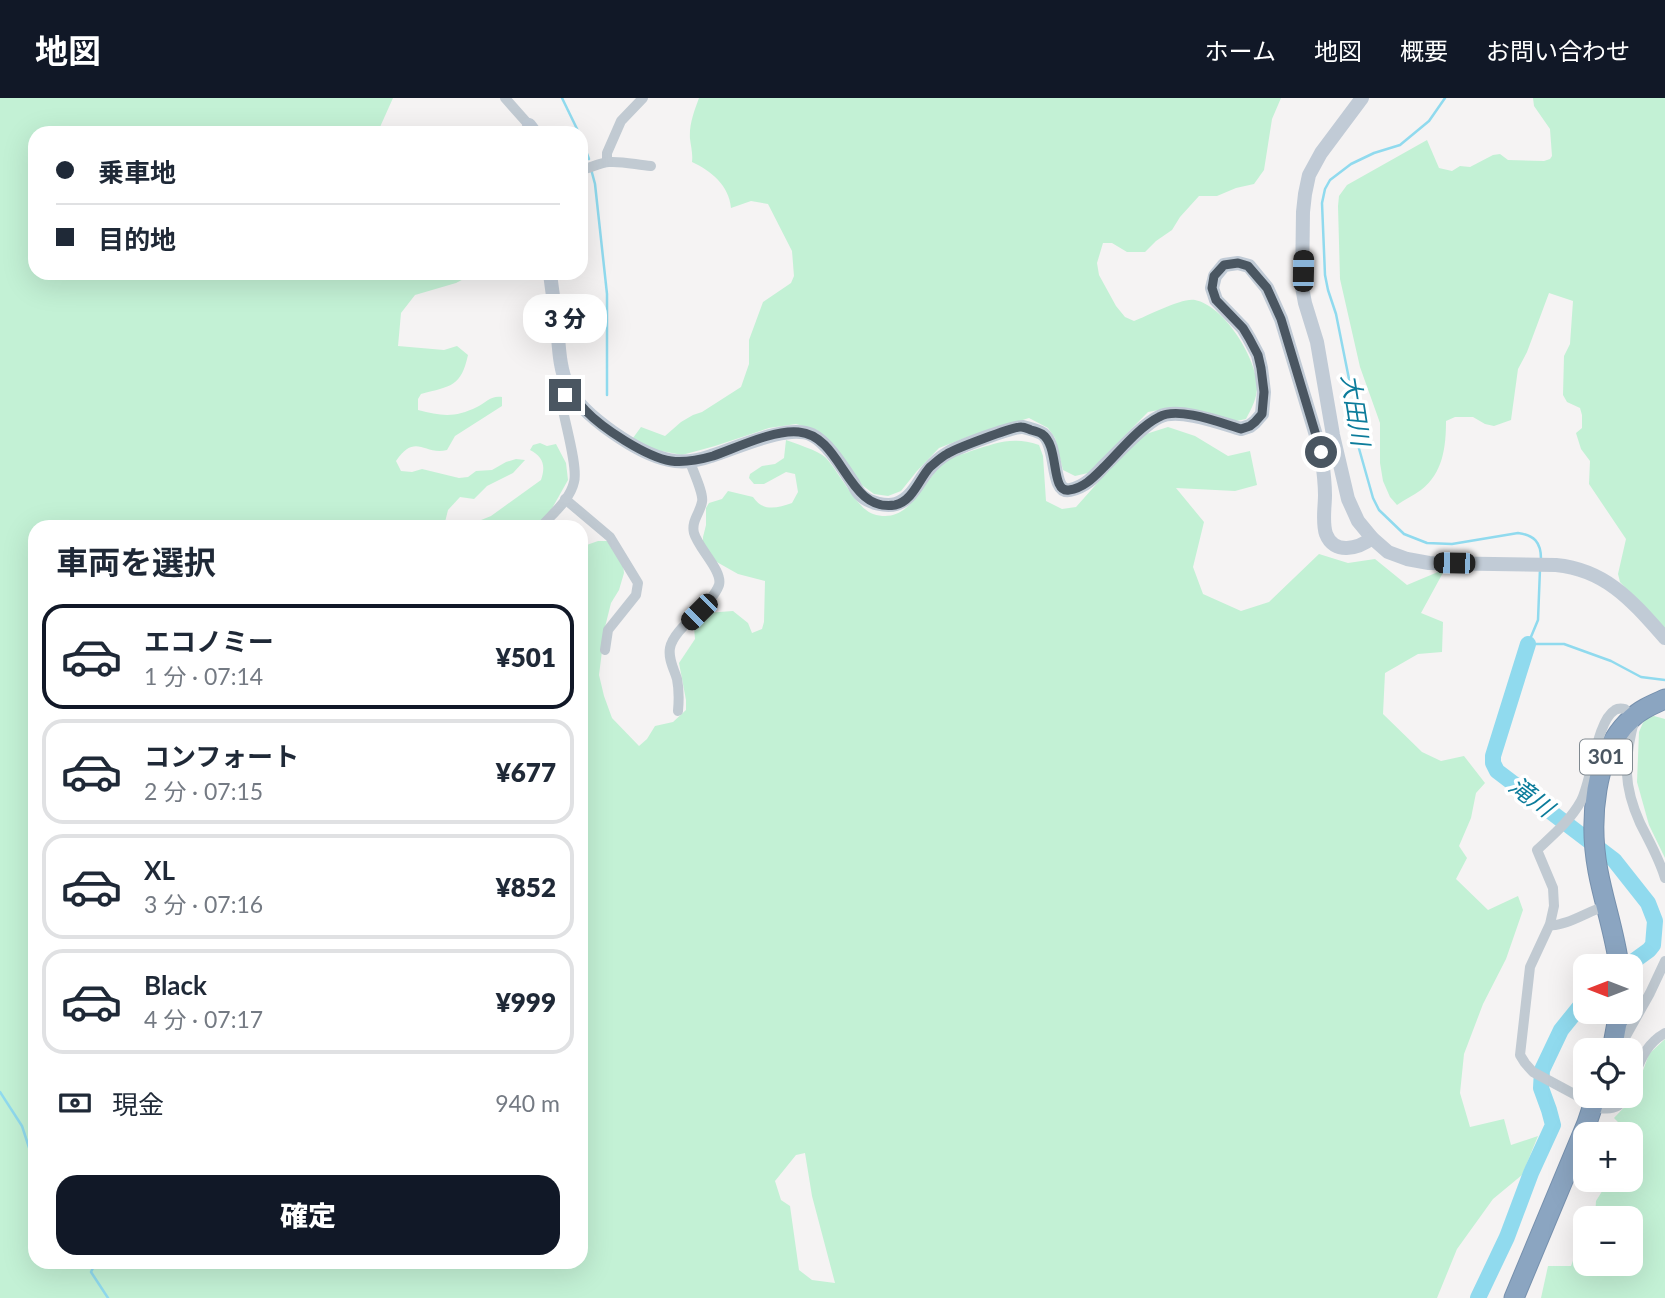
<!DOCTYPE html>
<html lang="ja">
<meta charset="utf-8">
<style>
:root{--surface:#fff;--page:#f2f2f3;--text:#1f2937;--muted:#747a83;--line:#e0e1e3;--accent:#111827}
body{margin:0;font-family:Lato,"Noto Sans JP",sans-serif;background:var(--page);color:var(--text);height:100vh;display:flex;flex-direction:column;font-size:26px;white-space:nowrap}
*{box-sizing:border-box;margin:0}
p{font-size:23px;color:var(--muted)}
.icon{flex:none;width:38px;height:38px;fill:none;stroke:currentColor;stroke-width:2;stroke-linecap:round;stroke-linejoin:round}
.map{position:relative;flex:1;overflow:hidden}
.side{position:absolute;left:28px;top:422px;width:560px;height:749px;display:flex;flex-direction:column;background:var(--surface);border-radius:21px;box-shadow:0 7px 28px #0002}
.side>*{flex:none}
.hud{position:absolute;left:28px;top:28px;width:560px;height:154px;border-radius:21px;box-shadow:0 7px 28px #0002;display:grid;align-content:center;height:154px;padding:0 28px;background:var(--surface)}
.needle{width:46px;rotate:270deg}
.buttons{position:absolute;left:1573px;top:856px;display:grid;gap:14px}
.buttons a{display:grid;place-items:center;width:70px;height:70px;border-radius:14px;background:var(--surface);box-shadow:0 7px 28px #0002;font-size:35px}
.end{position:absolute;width:32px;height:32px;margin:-16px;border:9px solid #4a5661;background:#fff;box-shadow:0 0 0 4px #fff}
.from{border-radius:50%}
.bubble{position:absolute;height:49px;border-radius:21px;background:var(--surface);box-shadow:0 7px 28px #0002;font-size:23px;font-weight:800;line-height:49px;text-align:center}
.car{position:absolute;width:21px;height:42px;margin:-21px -10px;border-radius:9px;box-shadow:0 0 5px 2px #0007;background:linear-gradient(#222 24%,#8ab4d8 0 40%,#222 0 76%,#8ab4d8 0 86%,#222 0)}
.hud b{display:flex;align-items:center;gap:24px;height:66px;font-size:26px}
.hud b+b{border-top:2px solid var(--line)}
.hud i{width:18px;height:18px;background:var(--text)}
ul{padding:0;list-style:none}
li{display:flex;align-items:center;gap:21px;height:105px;margin:0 14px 10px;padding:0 14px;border:4px solid var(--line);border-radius:21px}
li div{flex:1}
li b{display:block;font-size:26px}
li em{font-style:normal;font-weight:800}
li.selected{border-color:var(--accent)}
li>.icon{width:63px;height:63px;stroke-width:1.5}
h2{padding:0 28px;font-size:32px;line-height:84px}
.pay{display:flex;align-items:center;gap:18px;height:77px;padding:0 28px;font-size:26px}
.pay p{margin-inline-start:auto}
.action{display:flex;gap:14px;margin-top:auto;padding:14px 28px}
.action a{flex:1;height:80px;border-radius:21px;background:var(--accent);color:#fff;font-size:28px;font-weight:800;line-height:80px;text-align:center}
header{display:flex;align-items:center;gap:42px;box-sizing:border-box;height:98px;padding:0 35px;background:var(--accent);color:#fff}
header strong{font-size:33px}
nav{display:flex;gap:38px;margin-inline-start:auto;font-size:24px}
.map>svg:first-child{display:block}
</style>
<header>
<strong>地図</strong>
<nav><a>ホーム</a><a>地図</a><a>概要</a><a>お問い合わせ</a></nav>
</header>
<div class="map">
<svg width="1665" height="1200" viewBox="0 0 1665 1200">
<rect width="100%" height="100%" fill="#f5f3f3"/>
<g fill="#c3f1d5" fill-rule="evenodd">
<path d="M 0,0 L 393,0 L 380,29 L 370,35 L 35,35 L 35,175 L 475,175 L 456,185 L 415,197 L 401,215 L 398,248 L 444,252 L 457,248 L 468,257 C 461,289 451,288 421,296 L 418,301 L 418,312 C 441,318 455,320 477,309 C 486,304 492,297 502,299 L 502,308 L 455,338 L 447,352 C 424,358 416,334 396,363 L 401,373 L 412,374 L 422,371 L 459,380 L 468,379 L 476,373 L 492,372 L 506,364 L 516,361 L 525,362 L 513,375 L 487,388 L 474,401 L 460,399 L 448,412 L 445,424 L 458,429 L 35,429 L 35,1164 L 581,1164 L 581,449 L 598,443 L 607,443 L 623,466 L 624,475 L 619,492 L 611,505 L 605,529 L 599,577 L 604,598 L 612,620 L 639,648 L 647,641 L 655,628 L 673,624 L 686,612 L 686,602 L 679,565 L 695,541 L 694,530 L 706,515 L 733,513 L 748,525 L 752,535 L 762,531 L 764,524 L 765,483 L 738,476 L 715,463 L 703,446 L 703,439 L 706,427 L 706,410 L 709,405 L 722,401 L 728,393 L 753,399 C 763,414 777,410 792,405 L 798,394 L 795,376 L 786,374 L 764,386 L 754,386 L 749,380 L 750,376 L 762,368 L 775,366 L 784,360 L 786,342 C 796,346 817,352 825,359 C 838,372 857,411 873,416 C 914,429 923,375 951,360 C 957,357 965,356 971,353 C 997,345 1012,338 1039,347 L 1043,358 L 1046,403 L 1062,411 L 1076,409 L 1125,354 L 1146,336 L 1168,329 L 1195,338 L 1228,358 L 1250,353 L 1257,387 L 1235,393 L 1176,390 L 1204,424 L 1193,469 L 1203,496 L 1241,513 L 1269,504 L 1319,456 L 1348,465 L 1375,461 L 1407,487 L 1445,471 L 1421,515 L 1443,524 L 1442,554 L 1418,556 L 1385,575 L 1383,616 L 1422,654 L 1441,663 L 1464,658 L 1485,685 L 1476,695 L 1471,720 L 1459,748 L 1467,760 L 1456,781 L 1488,812 L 1518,798 L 1523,812 L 1506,861 L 1483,906 L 1464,956 L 1460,995 L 1470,1029 L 1504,1021 L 1511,1047 L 1538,1038 L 1522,1077 L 1493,1101 L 1457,1151 L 1437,1200 L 0,1200 ZM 805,1055 L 812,1098 L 835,1185 L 812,1182 L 799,1172 L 790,1108 L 781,1102 L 775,1083 L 796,1057 Z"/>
<path d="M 699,0 L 1281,0 L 1272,21 L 1264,72 L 1254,86 L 1236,90 L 1217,98 L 1199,98 L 1180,119 L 1172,132 L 1156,143 L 1145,154 L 1127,154 L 1112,145 L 1103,145 L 1097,165 L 1099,177 L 1116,208 L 1125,219 L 1134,223 C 1147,218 1183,199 1195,202 C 1224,208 1254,257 1257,285 C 1258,299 1252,310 1246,321 L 1231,324 L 1164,311 L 1148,314 L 1088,375 L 1075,378 L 1063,372 L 1055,340 L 1048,330 L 1029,320 L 970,338 L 939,350 L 917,373 L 901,393 L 888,398 L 874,396 L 863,388 L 817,332 L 796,326 L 769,330 L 715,348 L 682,357 L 651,351 L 633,340 L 641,329 L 665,338 L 681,324 L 693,317 L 702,314 L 741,289 L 749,266 L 749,242 L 763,204 L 791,185 L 794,178 L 792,153 L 768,106 L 751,103 L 731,110 C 729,87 711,73 692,64 C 693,56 691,49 690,41 C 689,26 694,14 699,0 Z"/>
<path d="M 1533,0 L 1665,0 L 1665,533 L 1620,484 L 1618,476 L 1626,441 L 1589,386 L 1590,363 L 1581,351 L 1576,335 L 1582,330 L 1582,317 L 1580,310 L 1567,304 L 1563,297 L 1564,258 L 1570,246 L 1573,203 L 1549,195 L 1527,254 L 1518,271 L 1511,322 L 1494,328 L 1485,326 L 1473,319 L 1455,319 L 1446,323 C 1446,349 1443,375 1421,392 C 1413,398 1405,401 1397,407 L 1390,399 L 1383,383 L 1380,365 L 1380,325 L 1360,269 L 1340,181 L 1338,108 L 1339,98 L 1347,87 L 1427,42 L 1439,70 L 1452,73 L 1460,68 L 1470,69 L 1493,57 L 1500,56 L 1508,62 L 1544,63 L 1550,61 L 1552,58 L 1550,31 L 1534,8 Z"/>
<path d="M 540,345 L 547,348 L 556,346 L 566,365 L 568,382 L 550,414 L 535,429 L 464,429 L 491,418 L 541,382 C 546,367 543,359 530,352 L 533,347 Z"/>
<polygon points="1654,618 1665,621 1665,760 1649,727 1637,684 1639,634 1645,620"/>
<polygon points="1665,941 1665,1200 1541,1200 1548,1168 1571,1168 1581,1141 1585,1139 1586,1166 1631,1166 1631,1120 1595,1120 1596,1103 1609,1082 1631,1082 1631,1036 1616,1036 1620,1026 1614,1020 1633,1000 1649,956"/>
</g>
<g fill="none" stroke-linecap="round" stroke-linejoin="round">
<g stroke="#90daee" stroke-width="2.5">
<polyline points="562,0 579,35"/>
<path d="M 1445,0 L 1429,23 L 1400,47 L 1374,55 L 1351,66 L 1330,82 L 1325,91 L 1322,105 L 1325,177 L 1328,192 L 1336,216 L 1349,281 L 1359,313 L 1358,347 L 1373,400 L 1379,412 L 1404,436 L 1427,445 L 1452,446 L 1518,435 C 1534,437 1541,444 1541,461"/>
<polyline points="581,40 589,61"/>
<polyline points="591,71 595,86 607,196 607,297"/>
<polyline points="1540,471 1538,522 1528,546 1564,546 1611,563 1641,579 1665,582"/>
<polyline points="0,994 22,1028 35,1068"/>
<polyline points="96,1164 91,1174 108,1200"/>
</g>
<g stroke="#90daee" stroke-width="16">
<polyline points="1528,546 1493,658 1493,665 1497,673 1614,762 1648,805 1655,823 1653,847 1649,852 1627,868"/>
<polyline points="1478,1200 1507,1139 1531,1075 1553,1027 1549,1012 1541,990 1542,972 1561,932 1586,901"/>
</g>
<defs>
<g id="highway">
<path d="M 1619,868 C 1615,836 1604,805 1598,773 C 1589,725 1593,654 1632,620 C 1641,611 1654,606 1665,601"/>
<polyline points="1612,952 1619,914"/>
<polyline points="1514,1200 1587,1025 1596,998"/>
</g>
</defs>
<use href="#highway" stroke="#7690ad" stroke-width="21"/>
<g stroke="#c1cad2" stroke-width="10">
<polyline points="505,0 529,27"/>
<polyline points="607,63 607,55 621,23 643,0"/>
<path d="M 581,72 C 590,70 602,64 609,64 C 623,63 637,67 651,68"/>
<polyline points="565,401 610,439 638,485 636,497 608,532 605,552"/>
<path d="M 541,429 C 552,416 570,402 574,384 C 578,370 566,329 563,312 C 563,303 564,298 569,291"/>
<path d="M 1625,611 C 1621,610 1618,610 1615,612 C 1596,623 1592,683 1581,703 C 1570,723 1553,737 1537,752 L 1553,790 L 1554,808 L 1550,826 L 1530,869 L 1520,957 L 1525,965 L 1533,974 L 1600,1010 C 1612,1012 1621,1009 1626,998"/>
<path d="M 678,613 C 679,602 679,591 677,581 C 674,571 668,561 670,550 C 674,529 711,509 719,487 C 723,473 698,450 694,435 C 691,423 700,415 702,404 C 704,396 693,373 690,364"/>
<path d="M 1634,623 C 1624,663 1623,687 1640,725 C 1649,743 1659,760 1665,780"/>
<path d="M 1550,827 C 1565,829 1590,812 1606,808"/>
<polyline points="1618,952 1650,895 1665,863"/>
<path d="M 1631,985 C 1640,965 1644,947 1665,935"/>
</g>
<g stroke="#c1cbd6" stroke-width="14">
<path d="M 1362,0 L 1321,55 L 1309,77 L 1305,96 L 1303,114 L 1302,189 L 1305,205 L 1317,244 L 1333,337 L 1348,401 L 1358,423 L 1372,440 L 1388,454 L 1407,461 L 1429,465 L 1556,467 C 1607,472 1633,504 1665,540"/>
<polyline points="529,27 535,35"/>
<path d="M 550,175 C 552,193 555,210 557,227 C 559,248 559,270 568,289 C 582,318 639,356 669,362 C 683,365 697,363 711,358 C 735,351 788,325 812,337 C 828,345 843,370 853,385 C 855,389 858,395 862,398 C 870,405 886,409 896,406 C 912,401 918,384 928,372 C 933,366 941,359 948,355 C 958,349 1013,328 1023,329 C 1027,330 1039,333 1043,336 C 1059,348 1050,396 1070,392 C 1085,389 1094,379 1104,368 C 1119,354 1141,328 1159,319 C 1178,309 1221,325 1241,331 L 1250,328 L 1255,324 L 1262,316 L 1264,294 L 1261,270 L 1258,257 L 1249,240 L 1243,230 L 1216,202 L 1212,190 L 1215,178 L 1224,167 L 1238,165 L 1249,168 L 1267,190 L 1281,221 L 1321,354 C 1323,369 1325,382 1325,397 C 1325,409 1322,424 1326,436 C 1334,457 1358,451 1372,440"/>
</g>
<use href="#highway" stroke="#8ba5c1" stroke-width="19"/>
</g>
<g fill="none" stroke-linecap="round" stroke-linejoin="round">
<path stroke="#4a5661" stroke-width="9" d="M 565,297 L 569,291 C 574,298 579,306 585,312 C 602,330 646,359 671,363 C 685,365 699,362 713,358 C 736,350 775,331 799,334 C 843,338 847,415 895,407 C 913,403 919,381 930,369 C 935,365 941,359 947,356 C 954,351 1015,328 1021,329 C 1025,329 1028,331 1031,332 C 1035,333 1039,334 1042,336 C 1060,348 1050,395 1069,392 C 1084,390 1094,379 1104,369 C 1120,353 1139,329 1159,319 C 1178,308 1221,325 1241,331 L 1250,328 L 1255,324 L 1262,316 L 1264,294 L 1261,270 L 1258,257 L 1249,240 L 1243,230 L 1216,202 L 1212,190 L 1214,178 L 1224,167 L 1238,165 L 1248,168 L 1267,190 L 1281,221 L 1321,354"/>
</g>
<g text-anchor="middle" stroke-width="7" stroke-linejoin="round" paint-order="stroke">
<rect fill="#fff" stroke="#808990" stroke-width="2" x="1580" y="641.5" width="52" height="35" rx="5"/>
<g font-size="21" font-weight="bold" fill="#4a5661">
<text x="1606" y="666">301</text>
</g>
<g font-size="24" font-style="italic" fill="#0c7c9b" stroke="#fff">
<text transform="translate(1355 312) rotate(81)" y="8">大田川</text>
<text transform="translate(1531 699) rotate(37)" y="8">滝川</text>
</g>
</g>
</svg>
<div class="buttons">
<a><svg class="needle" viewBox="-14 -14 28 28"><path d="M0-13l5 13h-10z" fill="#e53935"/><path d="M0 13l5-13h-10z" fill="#747a83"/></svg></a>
<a><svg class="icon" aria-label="locate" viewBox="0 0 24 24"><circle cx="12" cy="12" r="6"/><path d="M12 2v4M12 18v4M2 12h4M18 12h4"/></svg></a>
<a>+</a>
<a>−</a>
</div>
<i class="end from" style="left:1321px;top:354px"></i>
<i class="end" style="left:565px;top:297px"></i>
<div class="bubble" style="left:523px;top:196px;width:84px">3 分</div>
<i class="car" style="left:1303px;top:173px;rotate:1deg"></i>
<i class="car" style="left:1454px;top:465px;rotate:271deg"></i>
<i class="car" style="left:699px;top:514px;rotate:225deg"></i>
<div class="hud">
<b><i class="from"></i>乗車地</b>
<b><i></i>目的地</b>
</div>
<section class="side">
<h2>車両を選択</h2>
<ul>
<li class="selected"><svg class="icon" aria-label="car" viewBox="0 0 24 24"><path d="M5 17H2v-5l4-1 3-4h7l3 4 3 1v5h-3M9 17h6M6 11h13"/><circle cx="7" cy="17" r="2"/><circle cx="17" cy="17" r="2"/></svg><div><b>エコノミー</b><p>1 分 · 07:14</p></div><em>¥501</em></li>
<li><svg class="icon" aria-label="car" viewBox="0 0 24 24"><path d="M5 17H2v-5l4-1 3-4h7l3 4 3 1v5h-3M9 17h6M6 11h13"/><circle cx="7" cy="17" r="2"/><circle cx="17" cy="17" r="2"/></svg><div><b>コンフォート</b><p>2 分 · 07:15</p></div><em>¥677</em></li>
<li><svg class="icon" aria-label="car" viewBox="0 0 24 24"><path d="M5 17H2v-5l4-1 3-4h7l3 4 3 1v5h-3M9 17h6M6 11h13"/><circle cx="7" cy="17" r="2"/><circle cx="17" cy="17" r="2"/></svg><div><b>XL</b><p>3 分 · 07:16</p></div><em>¥852</em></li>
<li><svg class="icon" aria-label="car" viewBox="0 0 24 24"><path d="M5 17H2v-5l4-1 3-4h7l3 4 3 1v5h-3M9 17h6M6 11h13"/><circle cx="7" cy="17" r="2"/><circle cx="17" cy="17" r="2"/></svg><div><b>Black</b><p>4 分 · 07:17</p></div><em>¥999</em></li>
</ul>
<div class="pay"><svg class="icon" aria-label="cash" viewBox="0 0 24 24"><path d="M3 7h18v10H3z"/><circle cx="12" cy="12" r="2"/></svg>現金<p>940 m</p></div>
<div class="action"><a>確定</a></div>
</section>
</div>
